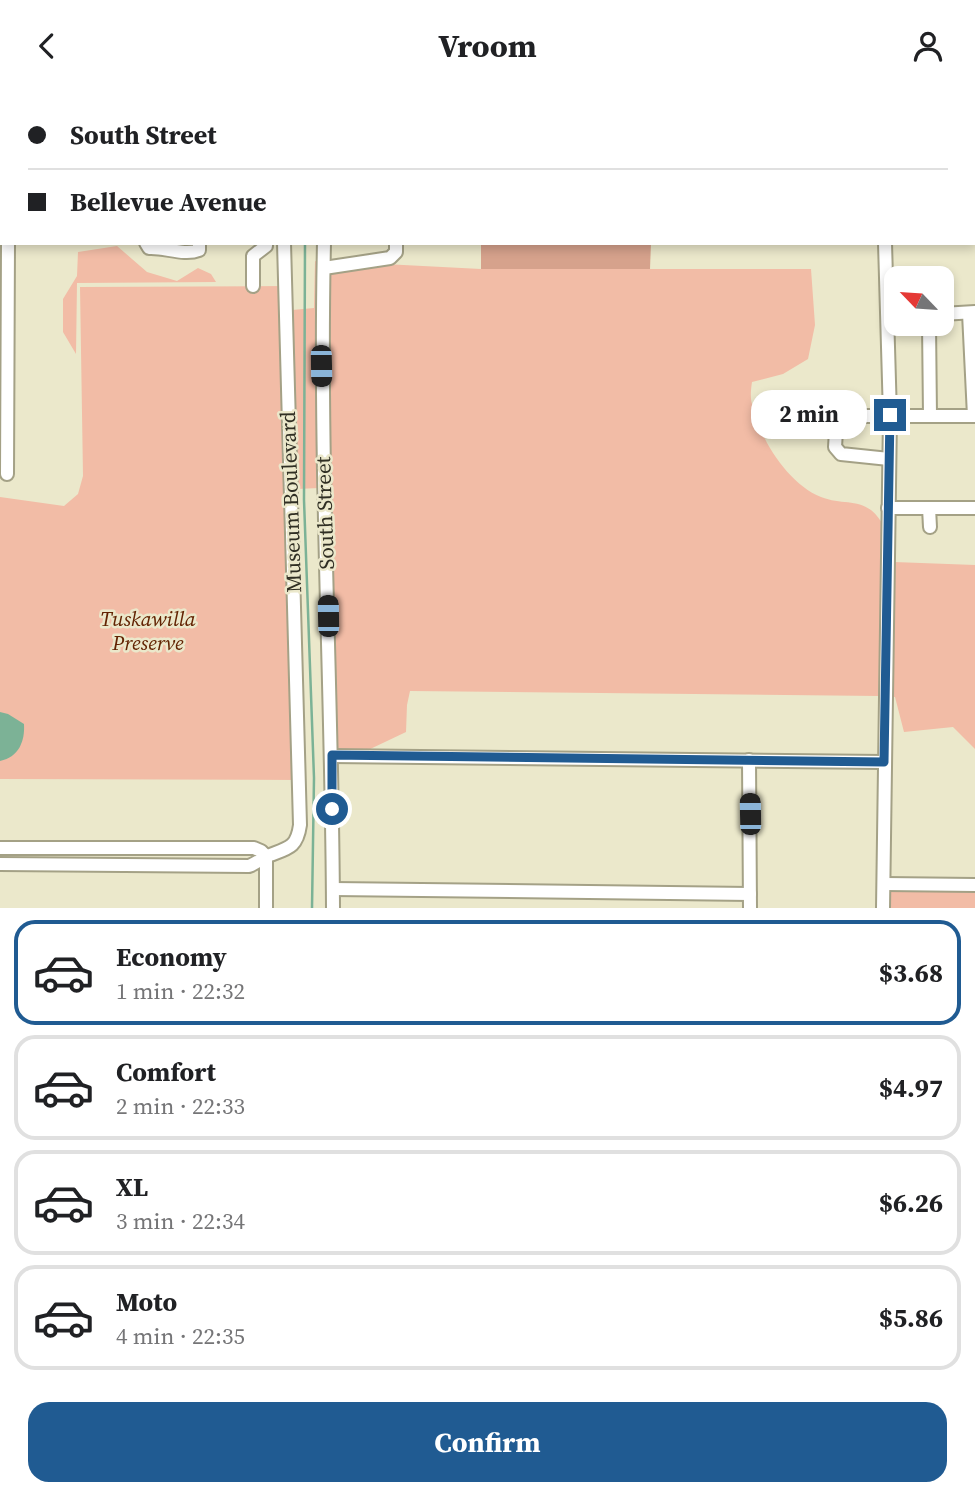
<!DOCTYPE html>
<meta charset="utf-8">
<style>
:root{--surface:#fff;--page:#f6f6f6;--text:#202124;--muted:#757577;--line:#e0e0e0;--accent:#205b92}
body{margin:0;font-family:"Source Serif 4",serif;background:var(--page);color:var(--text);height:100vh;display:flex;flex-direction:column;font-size:26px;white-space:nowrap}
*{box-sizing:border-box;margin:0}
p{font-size:23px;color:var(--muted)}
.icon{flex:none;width:38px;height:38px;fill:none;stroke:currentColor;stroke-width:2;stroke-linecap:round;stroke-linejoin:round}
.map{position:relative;height:817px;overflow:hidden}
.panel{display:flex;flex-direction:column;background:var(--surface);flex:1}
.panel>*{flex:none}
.guide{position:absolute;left:0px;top:0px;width:976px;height:154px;box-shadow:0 4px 10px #0003;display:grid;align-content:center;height:154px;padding:0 28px;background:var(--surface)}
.needle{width:46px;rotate:295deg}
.tools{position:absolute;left:884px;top:175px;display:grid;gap:14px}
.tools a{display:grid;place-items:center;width:70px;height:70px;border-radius:14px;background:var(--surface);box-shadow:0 4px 10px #0003;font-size:35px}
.end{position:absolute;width:32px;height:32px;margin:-16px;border:9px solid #205b92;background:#fff;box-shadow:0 0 0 4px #fff}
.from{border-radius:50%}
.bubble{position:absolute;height:49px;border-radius:21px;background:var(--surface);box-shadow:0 4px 10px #0003;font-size:23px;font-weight:700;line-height:49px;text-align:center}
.car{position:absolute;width:21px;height:42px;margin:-21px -10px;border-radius:9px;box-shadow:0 0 5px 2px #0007;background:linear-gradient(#222 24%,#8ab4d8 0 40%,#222 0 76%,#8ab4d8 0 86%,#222 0)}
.guide b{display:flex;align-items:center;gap:24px;height:66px;font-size:26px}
.guide b+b{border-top:2px solid var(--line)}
.guide i{width:18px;height:18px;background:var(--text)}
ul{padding:12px 0 0;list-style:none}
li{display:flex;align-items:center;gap:21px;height:105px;margin:0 14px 10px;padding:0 14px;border:4px solid var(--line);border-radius:21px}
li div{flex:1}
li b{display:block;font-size:26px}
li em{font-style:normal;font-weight:700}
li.current{border-color:var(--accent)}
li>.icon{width:63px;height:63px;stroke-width:1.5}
.cta{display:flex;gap:14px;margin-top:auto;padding:14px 28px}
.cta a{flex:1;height:80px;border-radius:21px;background:var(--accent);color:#fff;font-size:28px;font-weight:700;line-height:80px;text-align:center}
header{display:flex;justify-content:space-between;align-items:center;height:91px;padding:0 28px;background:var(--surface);font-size:32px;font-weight:700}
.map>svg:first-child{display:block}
</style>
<header><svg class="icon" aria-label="back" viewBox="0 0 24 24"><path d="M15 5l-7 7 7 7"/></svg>Vroom<svg class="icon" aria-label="person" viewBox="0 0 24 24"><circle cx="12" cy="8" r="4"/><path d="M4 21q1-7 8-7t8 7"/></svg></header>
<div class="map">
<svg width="975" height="817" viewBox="0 0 975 817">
<rect width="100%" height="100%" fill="#ebe8cb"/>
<g fill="#f2bca6">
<polygon points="49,0 874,0 875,2 2,2 0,20 0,1"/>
<polygon points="117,155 147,181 177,190 198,177 211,183 216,191 77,192 76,263 63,241 63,208 77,185 78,161"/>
<polygon points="315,170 318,171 316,274 319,397 297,398 292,219 314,217"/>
<path d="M 384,173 L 481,178 L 811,178 L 815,234 L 808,268 L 783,283 L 752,291 C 751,298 750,306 752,313 C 759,347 788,393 821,406 C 846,416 865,404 882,432 L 879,605 L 410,600 L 407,614 L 406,641 L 366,660 L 337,660 L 327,275 L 329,181 Z"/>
<polygon points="285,195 299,689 0,688 0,406 64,415 78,403 83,385 80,196"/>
<polygon points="894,471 975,474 975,658 953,636 904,641 895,606 890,606"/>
<rect x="891" y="801" width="84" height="16"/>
</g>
<polygon fill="#d6a28c" points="481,152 651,152 650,178 481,178"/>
<path fill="#7cb296" d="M 0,621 L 8,623 L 24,633 C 25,650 19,666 0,670 Z"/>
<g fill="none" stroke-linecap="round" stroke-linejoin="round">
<g stroke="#7cb296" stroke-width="2.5">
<polyline points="436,0 577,2"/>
<polyline points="367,2 418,0"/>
<polyline points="787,2 864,1"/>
<polyline points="902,2 975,1"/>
<polyline points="0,11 2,11"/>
<polyline points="305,152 304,409 314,687 312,817"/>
</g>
<defs>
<g id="minor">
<polyline points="880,0 880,2"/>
<path d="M 146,152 L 149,157 C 165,156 184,165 199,159 L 199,152"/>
<path d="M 324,152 C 319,374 332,595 333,817"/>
<polyline points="324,177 390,167 396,161 396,152"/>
<polyline points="253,195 253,165 266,155 266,152"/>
<polyline points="969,222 974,325"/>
<polyline points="942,223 975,221"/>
<polyline points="929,233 930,325"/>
<polyline points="889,368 841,363 835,356 836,340 849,328 858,325 975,325"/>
<polyline points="7,383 8,152"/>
<polyline points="888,417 975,417"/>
<polyline points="929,417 930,436"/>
<polyline points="332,665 884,671"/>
<polyline points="749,669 750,817"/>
<polyline points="0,757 254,757 261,760 266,765"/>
<polyline points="266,765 266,817"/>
<path d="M 0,773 L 249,775 C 257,772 262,767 270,764 C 289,757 297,756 300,734 L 284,152"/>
<polyline points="884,793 975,794"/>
<polyline points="333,798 750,803"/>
<polyline points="883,817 890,325 885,152"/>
</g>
<g id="major">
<polyline points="0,42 2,42"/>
<polyline points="0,65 2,65"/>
</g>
</defs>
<use href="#minor" stroke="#a4a186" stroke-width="16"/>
<use href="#major" stroke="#ae8244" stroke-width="19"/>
<use href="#minor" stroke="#fff" stroke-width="12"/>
<use href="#major" stroke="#f7d099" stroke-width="16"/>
</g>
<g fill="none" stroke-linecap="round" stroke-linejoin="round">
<polyline stroke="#205b92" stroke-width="9" points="332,718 332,664 884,671 890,324"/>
</g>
<g text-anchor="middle" stroke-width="5" stroke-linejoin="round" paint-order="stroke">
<g font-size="21" fill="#2f2e23" stroke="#ebe8cb">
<text transform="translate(291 411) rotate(-92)" y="7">Museum Boulevard</text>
<text transform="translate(325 422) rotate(-92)" y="7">South Street</text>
</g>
<g font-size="21" font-style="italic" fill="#622302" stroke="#ebe8cb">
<text x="148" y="535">Tuskawilla<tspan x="148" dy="24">Preserve</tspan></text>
</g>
</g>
</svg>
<div class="tools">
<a><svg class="needle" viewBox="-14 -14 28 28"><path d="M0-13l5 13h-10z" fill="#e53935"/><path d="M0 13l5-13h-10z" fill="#757577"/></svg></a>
</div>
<i class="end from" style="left:332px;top:718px"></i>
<i class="end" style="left:890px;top:324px"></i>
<div class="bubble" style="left:751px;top:299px;width:116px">2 min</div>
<i class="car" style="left:321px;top:275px;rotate:179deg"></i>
<i class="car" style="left:328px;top:525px;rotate:359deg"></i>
<i class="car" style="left:750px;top:723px;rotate:359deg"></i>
<div class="guide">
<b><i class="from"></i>South Street</b>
<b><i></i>Bellevue Avenue</b>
</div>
</div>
<section class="panel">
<ul>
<li class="current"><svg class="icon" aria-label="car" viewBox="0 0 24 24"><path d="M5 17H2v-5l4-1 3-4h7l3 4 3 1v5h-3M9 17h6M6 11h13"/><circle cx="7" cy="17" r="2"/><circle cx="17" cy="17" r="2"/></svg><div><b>Economy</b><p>1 min · 22:32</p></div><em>$3.68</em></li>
<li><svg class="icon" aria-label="car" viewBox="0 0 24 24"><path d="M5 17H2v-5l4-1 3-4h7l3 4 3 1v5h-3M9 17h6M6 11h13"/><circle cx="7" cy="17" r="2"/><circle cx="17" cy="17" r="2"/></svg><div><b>Comfort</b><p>2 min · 22:33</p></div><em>$4.97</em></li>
<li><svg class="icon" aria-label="car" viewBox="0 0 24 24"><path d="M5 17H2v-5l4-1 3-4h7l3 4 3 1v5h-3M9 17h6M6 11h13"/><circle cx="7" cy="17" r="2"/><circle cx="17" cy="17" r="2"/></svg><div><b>XL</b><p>3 min · 22:34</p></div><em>$6.26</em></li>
<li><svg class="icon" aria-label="car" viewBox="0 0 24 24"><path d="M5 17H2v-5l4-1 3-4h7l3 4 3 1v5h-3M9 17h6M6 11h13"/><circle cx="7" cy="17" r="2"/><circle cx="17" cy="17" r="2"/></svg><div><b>Moto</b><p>4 min · 22:35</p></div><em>$5.86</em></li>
</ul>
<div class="cta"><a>Confirm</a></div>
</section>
